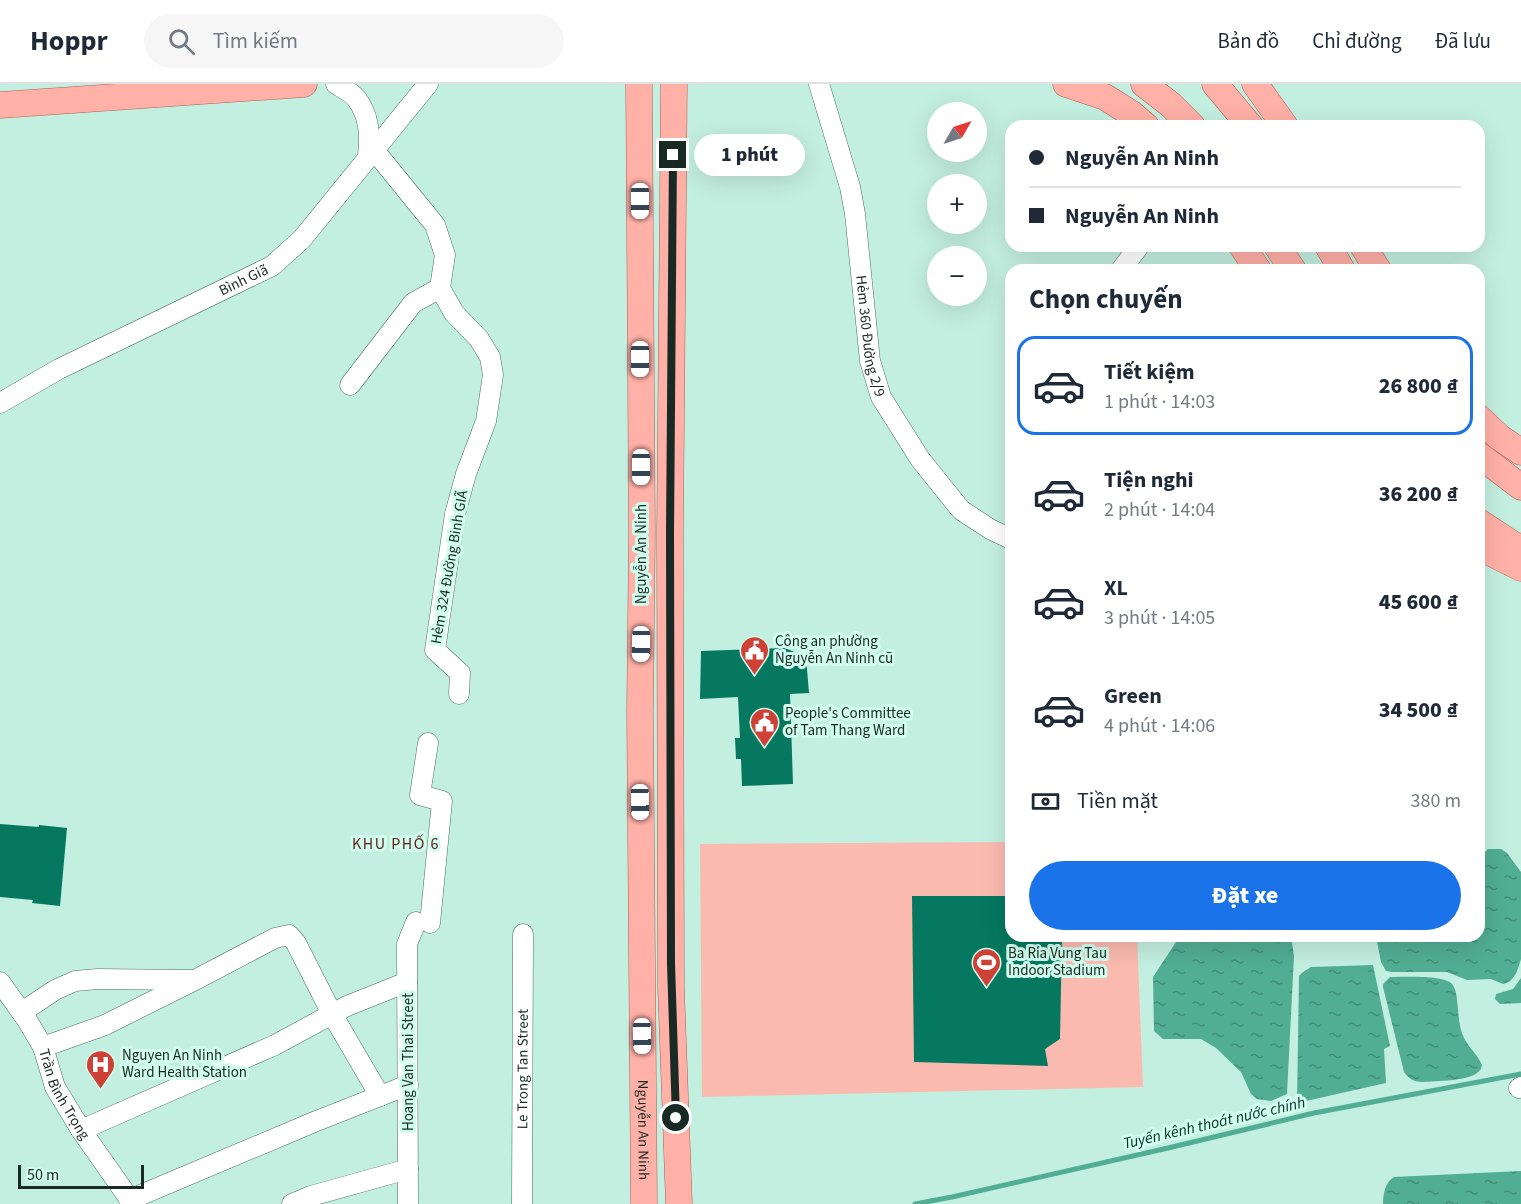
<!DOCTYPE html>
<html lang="vi">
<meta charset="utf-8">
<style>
:root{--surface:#fff;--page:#f6f6f7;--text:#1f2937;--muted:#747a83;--line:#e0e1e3;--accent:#1a73e8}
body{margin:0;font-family:"Source Sans 3",sans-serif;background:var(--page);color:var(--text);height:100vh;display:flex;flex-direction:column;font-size:22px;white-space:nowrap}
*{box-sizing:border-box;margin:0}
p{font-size:20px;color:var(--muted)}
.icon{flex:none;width:33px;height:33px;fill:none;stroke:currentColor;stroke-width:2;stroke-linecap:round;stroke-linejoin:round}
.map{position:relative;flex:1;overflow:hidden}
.side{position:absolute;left:1005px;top:180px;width:480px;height:678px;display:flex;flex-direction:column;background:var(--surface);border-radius:18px;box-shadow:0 6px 24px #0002}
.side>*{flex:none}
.top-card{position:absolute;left:1005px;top:36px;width:480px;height:132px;border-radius:18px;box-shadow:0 6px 24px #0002;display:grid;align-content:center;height:132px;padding:0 24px;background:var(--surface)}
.needle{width:39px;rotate:51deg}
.tools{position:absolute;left:927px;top:18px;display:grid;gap:12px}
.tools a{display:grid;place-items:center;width:60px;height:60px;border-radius:50%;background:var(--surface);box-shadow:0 6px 24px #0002;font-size:30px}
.scale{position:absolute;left:18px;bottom:15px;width:126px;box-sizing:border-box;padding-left:6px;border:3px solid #192924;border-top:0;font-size:16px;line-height:21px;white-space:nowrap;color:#192924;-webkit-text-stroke:4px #d0fded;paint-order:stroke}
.end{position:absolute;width:27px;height:27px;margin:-14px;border:8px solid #192924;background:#fff;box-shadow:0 0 0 3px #fff}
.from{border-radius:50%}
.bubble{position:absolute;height:42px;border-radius:21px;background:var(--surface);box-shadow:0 6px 24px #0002;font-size:20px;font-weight:800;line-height:42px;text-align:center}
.car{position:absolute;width:18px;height:36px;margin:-18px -9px;border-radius:8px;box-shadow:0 0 4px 2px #0007;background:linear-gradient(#fff 24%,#345 0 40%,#fff 0 76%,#345 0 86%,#fff 0)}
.top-card b{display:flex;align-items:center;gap:21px;height:57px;font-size:22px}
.top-card b+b{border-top:2px solid var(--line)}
.top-card i{width:15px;height:15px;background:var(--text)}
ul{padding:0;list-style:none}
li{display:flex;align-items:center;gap:18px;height:99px;margin:0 12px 9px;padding:0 12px;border:3px solid transparent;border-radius:18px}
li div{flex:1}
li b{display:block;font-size:22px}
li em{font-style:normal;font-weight:800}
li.on{border-color:var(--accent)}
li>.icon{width:54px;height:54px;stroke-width:1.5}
h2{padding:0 24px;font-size:27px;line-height:72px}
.pay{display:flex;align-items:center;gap:15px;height:66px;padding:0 24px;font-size:22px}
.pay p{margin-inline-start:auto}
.action{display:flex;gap:12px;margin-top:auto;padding:12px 24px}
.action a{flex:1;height:69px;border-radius:36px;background:var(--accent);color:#fff;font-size:24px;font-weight:800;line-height:69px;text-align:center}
header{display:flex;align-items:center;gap:36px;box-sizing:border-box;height:84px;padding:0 30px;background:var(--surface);border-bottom:2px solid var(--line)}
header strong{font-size:28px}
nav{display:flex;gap:33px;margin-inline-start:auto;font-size:21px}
.search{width:420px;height:54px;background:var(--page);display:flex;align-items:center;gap:15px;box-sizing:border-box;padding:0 21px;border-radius:33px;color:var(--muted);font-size:22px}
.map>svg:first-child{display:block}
</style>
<header>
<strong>Hoppr</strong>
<div class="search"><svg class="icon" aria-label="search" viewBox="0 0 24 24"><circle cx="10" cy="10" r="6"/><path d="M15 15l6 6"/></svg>Tìm kiếm</div>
<nav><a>Bản đồ</a><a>Chỉ đường</a><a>Đã lưu</a></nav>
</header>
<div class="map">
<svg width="1521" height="1120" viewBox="0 0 1521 1120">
<defs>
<pattern id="water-ripples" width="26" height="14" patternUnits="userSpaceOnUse" patternTransform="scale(1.5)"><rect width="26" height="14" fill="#51ae93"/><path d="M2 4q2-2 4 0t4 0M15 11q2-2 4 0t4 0" fill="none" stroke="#428e78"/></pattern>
</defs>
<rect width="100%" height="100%" fill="#c3efe0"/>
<polygon fill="#fbbab0" points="1011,758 1011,852 1137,852 1143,1003 702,1013 700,760"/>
<g fill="url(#water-ripples)">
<path d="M 1488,765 L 1501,765 L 1507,769 L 1521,788 L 1521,875 C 1518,885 1515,898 1503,900 L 1491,895 L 1467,896 L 1447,888 L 1392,888 L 1386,887 L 1381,878 L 1376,852 L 1479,852 L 1479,776 L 1484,769 Z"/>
<polygon points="1180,852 1291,852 1294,872 1287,1010 1271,1017 1257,1015 1251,1010 1241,988 1216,964 1201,955 1163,955 1154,947 1153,893"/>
<polygon points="1373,881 1390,962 1384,965 1386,999 1297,1019 1299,892 1303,888 1311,883"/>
<path d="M 1390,893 C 1404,893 1441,891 1451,899 C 1455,902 1457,912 1457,917 C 1459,929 1458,942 1464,954 C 1469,964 1478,971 1482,981 C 1481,985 1481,986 1477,989 C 1466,997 1437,997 1423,998 C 1414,998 1409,995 1404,988 L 1383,903 L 1383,900 Z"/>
<polygon points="1521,894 1521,919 1500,920 1495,915 1496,910 1513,905"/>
<path d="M 1521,1087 L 1521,1120 L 1383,1120 C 1383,1110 1385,1098 1394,1093 Z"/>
</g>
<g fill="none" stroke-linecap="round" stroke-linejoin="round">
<polyline stroke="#51ae93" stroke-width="5" points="915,1120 952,1113 1168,1064 1314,1029 1521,990"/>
</g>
<g fill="#067860">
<polygon points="785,564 806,573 809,609 790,610 793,700 742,702 741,675 736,675 735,654 740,654 738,613 700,615 701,567"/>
<polygon points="0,740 39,743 39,741 67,744 60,822 32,819 33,816 0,813"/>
<polygon points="912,812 1011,812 1011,852 1062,852 1060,955 1045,965 1048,982 914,978"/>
</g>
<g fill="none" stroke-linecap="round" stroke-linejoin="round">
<defs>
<g id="minor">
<path d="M 336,0 C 342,4 351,8 356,14 C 370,32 370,51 368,73"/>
<path id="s1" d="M 819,0 L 850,103 L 855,130 L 870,277 L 881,313 L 920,375 L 961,426 L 990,445 L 1011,455"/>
<polyline points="374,66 435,141 445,171 440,204 454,229 479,255 490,273 493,291 486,337 466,390 455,430 435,566 460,589 459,610"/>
<polyline points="1121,186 1139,162"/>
<polyline points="350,301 413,219 440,204"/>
<path id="s2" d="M 0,319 L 59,285 L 272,182 L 302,155 L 428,0"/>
<polyline points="428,659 420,711 442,717 430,839"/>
<path id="s3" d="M 0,898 L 27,936 L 43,963 L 55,1003 L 81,1046 L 133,1120"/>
<polyline points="22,928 55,906 75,897 98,895 193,896"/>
<polyline points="43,963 105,941 195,896 275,854 289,851 296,859 332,930 380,1012"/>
<polyline points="1519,1004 1521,1003"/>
<polyline points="81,1046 275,961 347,922 407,898"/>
<polyline points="129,1116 314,1038 408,1001"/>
<polyline points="292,1120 311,1112 408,1085"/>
<polyline points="408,1120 407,860 416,838"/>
<path id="s4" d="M 522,1120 L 523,850"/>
</g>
<g id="major">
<path id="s5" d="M 639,0 L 642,448 L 640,628 L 644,1120"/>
<polyline points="674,0 670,449 671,904 679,1120"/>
<polyline points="1066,0 1105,13 1132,30 1146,42"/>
<polyline points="1144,0 1171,21 1192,42"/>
<polyline points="1215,0 1250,42"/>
<polyline points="1255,0 1285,42"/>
<polyline points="0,21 304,0"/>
<polyline points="1242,162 1258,186"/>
<polyline points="1277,162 1293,186"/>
<polyline points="1328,162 1342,186"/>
<polyline points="1363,162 1378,186"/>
<polyline points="1479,334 1499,353 1521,368"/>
<polyline points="1479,371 1521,403"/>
<polyline points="1479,438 1514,461 1521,463"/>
<polyline points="1479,463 1521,484"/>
</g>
</defs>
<use href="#minor" stroke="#476f62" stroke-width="21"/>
<use href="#major" stroke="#ae5e53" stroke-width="27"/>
<use href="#minor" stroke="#fff" stroke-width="20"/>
<use href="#major" stroke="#ffb0a7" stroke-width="26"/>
</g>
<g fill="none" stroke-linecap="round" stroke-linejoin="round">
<polyline stroke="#192924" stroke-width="8" points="673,71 670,449 671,880 676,1034"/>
</g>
<defs>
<symbol id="civic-pin" viewBox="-11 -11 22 30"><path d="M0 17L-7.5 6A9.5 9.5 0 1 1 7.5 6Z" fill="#cf4136" stroke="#d0fded"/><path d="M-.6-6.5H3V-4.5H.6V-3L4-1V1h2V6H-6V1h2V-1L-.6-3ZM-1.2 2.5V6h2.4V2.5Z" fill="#fff"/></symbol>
<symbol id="stadium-pin" viewBox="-11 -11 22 30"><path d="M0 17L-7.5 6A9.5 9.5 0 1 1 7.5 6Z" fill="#cf4136" stroke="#d0fded"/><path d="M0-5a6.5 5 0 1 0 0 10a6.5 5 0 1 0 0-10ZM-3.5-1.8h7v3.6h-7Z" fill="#fff"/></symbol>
<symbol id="hospital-pin" viewBox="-11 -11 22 30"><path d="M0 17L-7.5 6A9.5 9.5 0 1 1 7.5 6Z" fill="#cf4136" stroke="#d0fded"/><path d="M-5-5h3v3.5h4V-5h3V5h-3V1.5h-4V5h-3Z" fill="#fff"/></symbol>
</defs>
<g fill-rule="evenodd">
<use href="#civic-pin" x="738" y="550" width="33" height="45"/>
<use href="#civic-pin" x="748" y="622" width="33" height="45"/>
<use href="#stadium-pin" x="970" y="862" width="33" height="45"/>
<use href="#hospital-pin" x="84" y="964" width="33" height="45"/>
</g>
<g text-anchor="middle" stroke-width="6" stroke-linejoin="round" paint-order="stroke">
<g font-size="15" fill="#192924" stroke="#d0fded">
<text dy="5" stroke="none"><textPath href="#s2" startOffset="273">Bình Giã</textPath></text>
<text dy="5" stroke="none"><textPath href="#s1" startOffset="258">Hẻm 360 Đường 2/9</textPath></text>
<text transform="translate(641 470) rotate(-90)" y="5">Nguyễn An Ninh</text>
<text transform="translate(449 483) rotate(-80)" y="5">Hẻm 324 Đường Binh GIÃ</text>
<text transform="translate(408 978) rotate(-90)" y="5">Hoang Van Thai Street</text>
<text dy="5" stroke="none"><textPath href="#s4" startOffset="135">Le Trong Tan Street</textPath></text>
<text dy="5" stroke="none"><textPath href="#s3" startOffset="130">Trần Bình Trọng</textPath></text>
<text dy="5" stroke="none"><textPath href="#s5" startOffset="1046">Nguyễn An Ninh</textPath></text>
</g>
<g font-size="15" fill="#192924" stroke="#d0fded" text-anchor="start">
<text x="775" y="562">Công an phường<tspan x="775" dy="17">Nguyễn An Ninh cũ</tspan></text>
<text x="785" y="634">People's Committee<tspan x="785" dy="17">of Tam Thang Ward</tspan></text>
<text x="1008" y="874">Ba Ria Vung Tau<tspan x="1008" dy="17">Indoor Stadium</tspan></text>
<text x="122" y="976">Nguyen An Ninh<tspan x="122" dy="17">Ward Health Station</tspan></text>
</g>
<g font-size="16" letter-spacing="1.5" fill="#5f1b16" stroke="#d0fded">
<text x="396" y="765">KHU PHỐ 6</text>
</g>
<g font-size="16" font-style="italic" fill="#083429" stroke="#d0fded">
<text transform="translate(1214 1038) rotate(-13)" y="6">Tuyến kênh thoát nước chính</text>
</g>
</g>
</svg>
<div class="tools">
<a><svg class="needle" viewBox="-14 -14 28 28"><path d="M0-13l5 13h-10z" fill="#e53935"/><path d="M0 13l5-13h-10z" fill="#747a83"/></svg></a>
<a>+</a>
<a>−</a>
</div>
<div class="scale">50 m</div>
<i class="end from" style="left:676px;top:1034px"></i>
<i class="end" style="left:673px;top:71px"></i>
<div class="bubble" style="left:694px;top:50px;width:111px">1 phút</div>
<i class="car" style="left:640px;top:117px;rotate:180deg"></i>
<i class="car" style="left:640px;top:275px;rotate:180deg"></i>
<i class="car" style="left:641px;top:383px;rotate:180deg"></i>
<i class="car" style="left:641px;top:560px;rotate:181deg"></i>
<i class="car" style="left:640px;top:718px;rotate:179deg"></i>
<i class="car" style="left:642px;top:952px;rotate:179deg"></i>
<div class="top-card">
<b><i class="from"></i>Nguyễn An Ninh</b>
<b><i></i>Nguyễn An Ninh</b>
</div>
<section class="side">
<h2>Chọn chuyến</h2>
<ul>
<li class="on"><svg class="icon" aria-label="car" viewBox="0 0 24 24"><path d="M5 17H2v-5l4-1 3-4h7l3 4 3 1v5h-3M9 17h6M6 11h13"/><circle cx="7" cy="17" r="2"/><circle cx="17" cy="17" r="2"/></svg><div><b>Tiết kiệm</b><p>1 phút · 14:03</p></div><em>26 800 ₫</em></li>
<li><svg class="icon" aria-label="car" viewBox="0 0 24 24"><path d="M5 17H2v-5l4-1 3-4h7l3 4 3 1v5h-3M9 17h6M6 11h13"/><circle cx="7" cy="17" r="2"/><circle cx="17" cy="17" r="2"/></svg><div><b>Tiện nghi</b><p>2 phút · 14:04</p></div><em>36 200 ₫</em></li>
<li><svg class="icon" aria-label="car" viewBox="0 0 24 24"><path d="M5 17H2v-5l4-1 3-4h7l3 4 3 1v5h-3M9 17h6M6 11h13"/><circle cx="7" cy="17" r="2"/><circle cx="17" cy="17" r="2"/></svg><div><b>XL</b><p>3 phút · 14:05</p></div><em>45 600 ₫</em></li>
<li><svg class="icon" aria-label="car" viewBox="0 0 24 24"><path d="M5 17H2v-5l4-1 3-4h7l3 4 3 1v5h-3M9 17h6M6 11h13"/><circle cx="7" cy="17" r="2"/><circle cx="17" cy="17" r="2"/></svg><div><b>Green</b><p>4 phút · 14:06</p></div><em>34 500 ₫</em></li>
</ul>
<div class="pay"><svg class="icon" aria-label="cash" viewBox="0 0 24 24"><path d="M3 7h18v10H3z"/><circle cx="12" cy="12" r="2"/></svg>Tiền mặt<p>380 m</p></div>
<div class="action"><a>Đặt xe</a></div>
</section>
</div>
